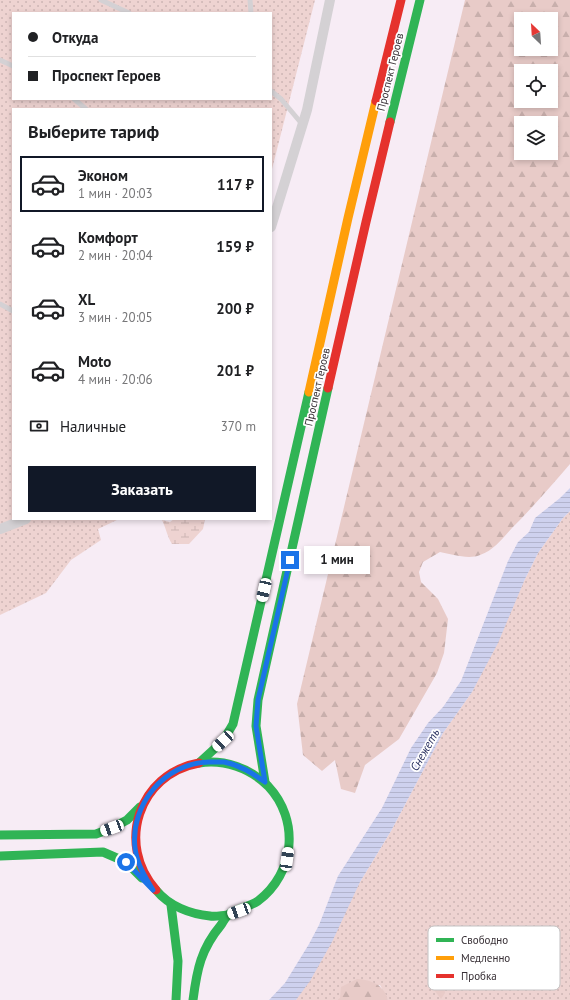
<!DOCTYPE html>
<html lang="ru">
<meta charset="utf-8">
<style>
:root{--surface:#fff;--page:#f2f2f2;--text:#202124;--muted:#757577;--line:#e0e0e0;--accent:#111827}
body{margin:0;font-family:"PT Sans",sans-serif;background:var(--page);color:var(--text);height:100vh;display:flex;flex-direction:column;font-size:15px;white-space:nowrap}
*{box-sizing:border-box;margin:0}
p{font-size:13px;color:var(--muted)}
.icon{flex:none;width:22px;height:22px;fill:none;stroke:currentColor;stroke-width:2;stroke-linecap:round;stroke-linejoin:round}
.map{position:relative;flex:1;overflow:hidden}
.panel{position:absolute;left:12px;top:108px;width:260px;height:412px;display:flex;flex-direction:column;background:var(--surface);border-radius:0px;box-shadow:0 2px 6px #0003}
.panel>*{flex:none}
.hud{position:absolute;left:12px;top:12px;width:260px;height:88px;border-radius:0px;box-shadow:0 2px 6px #0003;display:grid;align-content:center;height:88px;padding:0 16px;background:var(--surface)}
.needle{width:26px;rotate:335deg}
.tools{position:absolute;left:514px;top:12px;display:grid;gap:8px}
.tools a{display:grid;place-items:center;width:44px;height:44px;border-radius:0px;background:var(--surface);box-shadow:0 2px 6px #0003;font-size:20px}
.end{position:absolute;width:18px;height:18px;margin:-9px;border:5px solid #1a73e8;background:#fff;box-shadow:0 0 0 2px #fff}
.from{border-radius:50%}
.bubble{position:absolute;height:28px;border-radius:0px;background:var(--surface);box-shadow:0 2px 6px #0003;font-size:13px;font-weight:700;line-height:28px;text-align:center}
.car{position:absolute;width:12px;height:24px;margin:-12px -6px;border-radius:5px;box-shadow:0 0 3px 1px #0007;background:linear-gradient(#fff 24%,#345 0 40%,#fff 0 76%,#345 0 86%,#fff 0)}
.hud b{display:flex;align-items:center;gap:14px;height:38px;font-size:15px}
.hud b+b{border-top:1px solid var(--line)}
.hud i{width:10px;height:10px;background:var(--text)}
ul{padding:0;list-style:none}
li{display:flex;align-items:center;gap:12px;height:56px;margin:0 8px 6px;padding:0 8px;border:2px solid transparent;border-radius:0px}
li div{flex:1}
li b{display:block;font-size:15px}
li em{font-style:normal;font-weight:700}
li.selected{border-color:var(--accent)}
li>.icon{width:36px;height:36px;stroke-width:1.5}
h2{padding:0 16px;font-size:18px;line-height:48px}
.pay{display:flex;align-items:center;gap:10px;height:44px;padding:0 16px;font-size:15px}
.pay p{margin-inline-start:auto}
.action{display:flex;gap:8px;margin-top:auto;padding:8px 16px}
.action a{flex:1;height:46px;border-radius:0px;background:var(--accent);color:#fff;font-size:16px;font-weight:700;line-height:46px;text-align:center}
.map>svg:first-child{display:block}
</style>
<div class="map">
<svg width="570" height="1000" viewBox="0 0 570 1000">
<defs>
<pattern id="grass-dots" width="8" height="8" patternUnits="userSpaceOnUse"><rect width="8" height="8" fill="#eed3d1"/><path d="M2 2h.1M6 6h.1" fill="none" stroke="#cdb5b4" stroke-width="1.8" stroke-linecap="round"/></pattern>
<pattern id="forest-firs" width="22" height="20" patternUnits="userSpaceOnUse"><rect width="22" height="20" fill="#e8cbc8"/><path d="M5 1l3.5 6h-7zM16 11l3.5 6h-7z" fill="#c8afac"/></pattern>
<pattern id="wetland-marsh" width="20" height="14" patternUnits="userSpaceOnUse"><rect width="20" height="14" fill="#eed3d1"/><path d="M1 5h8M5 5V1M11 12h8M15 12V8" fill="none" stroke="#cdb5b4"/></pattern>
<pattern id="water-rules" width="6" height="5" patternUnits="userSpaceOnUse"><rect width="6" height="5" fill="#ced1ee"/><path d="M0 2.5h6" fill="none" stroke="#b2b4cd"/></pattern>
</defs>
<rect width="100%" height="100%" fill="#f7ecf5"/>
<g fill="url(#grass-dots)" fill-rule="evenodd">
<path d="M 0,0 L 315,0 L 271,173 L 271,109 L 13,109 L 13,519 L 119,519 L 98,529 L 101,540 L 71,560 L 46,593 L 0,615 ZM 13,13 L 271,13 L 271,99 L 13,99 Z"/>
<polygon points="570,511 570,1000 388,1000 380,985 337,1000 296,1000 360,882 391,831 443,733 472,692 525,579 538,553 563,518"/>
</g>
<g fill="url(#forest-firs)" fill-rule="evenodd">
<path d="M 465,0 L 570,0 L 570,464 C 551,486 532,508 512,528 C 502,539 494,550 480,555 C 468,560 452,554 440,552 L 423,562 L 419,572 L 421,582 L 438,599 L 448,619 L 444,653 L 437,673 L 399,739 L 365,765 L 355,793 L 341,789 L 335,760 L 322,771 L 303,755 L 297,704 ZM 521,19 L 551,19 L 551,49 L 521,49 ZM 521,71 L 551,71 L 551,101 L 521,101 ZM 521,123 L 551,123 L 551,153 L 521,153 Z"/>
<path d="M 357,979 C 372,980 384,985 388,1000 L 337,1000 L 340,998 L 341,987 Z"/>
<polygon points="440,981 444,985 445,993 441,999 434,990 436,982"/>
</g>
<path fill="url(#wetland-marsh)" d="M 174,519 L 205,519 L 203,529 L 189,544 L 172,544 C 167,536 166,528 162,520 L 170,522 Z"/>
<polygon fill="url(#water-rules)" points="570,488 570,511 563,518 538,553 525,579 498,643 472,692 443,733 391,831 360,882 332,942 310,981 296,1000 269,1000 285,983 309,944 319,925 338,876 382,808 411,748 428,723 443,707 461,681 508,561 518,542 529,532 535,518 560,498"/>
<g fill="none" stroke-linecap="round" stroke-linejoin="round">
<g stroke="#d4d1d4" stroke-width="5">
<polyline points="101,0 129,13"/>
<polyline points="250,0 251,13"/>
<polyline points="0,60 13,66"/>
<polyline points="271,91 281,99 302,124"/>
<polyline points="74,99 86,109"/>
<polyline points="0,304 13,311"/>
</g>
<g stroke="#d4d1d4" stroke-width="10">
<polyline points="271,227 307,110 330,0"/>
<polyline points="0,529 26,519"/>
</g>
<g stroke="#30b455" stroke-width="9">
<polyline points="390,122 420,0"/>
<polyline points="200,762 223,741 233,724 309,392"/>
<polyline points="265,782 256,726 258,700 328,388"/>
<polyline points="0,835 96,834 112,828 127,820 140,807"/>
<polyline points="0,856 103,852 126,862 142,878"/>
<path d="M 156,890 C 169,906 190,914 210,916 C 216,917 223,915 229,915"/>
<polyline points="171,905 178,961 176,1000"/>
<path d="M 193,1000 C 197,969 201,949 221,925 C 223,922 225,918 228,915 C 234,910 249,907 258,901 C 295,873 300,820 268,786 C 250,768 224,759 199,763"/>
</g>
<polyline stroke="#ff9f0a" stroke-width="9" points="309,392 348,218 376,101"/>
<g stroke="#e5322d" stroke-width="9">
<polyline points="376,101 401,0"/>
<polyline points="328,388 366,222 390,122"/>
<path d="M 156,890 C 116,845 138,774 199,763"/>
</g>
</g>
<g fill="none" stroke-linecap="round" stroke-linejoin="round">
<path stroke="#1a73e8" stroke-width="5" d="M 126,862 L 153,890 C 145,877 137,864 135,848 C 130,805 164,763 209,762 C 214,762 219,762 224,762 C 240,765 252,773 265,782 L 256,726 L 258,700 L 290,560"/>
</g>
<g text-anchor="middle" stroke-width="3.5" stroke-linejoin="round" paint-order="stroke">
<g font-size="11" fill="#372f35" stroke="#fff">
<text transform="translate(390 72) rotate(-76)" y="4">Проспект Героев</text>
<text transform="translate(317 387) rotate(-77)" y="4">Проспект Героев</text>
</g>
<g font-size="12" font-style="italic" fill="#2a3160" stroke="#fff">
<text transform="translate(425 750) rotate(-60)" y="4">Снежеть</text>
</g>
</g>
<rect x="428" y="926" width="132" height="64" rx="6" fill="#fff" stroke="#c3c1c2" stroke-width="1"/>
<rect x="436" y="938" width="18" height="4" fill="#30b455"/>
<rect x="436" y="956" width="18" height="4" fill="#ff9f0a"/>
<rect x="436" y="974" width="18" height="4" fill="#e5322d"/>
<g font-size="11" fill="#372f35">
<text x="461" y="944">Свободно</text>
<text x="461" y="962">Медленно</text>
<text x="461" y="980">Пробка</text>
</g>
</svg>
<div class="tools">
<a><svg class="needle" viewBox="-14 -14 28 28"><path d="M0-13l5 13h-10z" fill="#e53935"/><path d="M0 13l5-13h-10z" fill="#757577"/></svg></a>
<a><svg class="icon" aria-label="locate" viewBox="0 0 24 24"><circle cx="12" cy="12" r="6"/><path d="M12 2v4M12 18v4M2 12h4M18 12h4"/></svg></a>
<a><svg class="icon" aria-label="layers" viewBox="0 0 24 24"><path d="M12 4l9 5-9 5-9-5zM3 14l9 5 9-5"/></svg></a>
</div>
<i class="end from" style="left:126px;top:862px"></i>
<i class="end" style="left:290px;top:560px"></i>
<div class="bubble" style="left:304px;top:546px;width:66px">1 мин</div>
<i class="car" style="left:264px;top:590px;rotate:193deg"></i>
<i class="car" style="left:223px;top:741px;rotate:227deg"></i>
<i class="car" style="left:112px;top:828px;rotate:250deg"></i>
<i class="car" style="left:287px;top:859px;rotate:8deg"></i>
<i class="car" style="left:239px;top:911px;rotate:250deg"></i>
<div class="hud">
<b><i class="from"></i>Откуда</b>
<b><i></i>Проспект Героев</b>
</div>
<section class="panel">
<h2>Выберите тариф</h2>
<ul>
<li class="selected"><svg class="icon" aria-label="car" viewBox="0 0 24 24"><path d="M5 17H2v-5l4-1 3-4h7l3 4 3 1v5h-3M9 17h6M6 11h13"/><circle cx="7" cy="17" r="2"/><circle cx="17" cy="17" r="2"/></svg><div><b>Эконом</b><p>1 мин · 20:03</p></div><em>117 ₽</em></li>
<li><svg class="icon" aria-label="car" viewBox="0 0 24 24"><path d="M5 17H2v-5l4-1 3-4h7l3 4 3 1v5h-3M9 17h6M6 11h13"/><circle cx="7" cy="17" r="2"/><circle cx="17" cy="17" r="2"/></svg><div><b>Комфорт</b><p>2 мин · 20:04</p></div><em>159 ₽</em></li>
<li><svg class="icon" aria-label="car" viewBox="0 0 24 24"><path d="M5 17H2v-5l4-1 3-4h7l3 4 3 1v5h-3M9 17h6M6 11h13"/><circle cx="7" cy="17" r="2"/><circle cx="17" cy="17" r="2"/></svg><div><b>XL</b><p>3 мин · 20:05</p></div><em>200 ₽</em></li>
<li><svg class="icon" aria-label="car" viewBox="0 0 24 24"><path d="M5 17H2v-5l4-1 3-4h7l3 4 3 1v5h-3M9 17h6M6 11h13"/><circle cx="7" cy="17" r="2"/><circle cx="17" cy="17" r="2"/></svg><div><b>Moto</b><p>4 мин · 20:06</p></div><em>201 ₽</em></li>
</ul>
<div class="pay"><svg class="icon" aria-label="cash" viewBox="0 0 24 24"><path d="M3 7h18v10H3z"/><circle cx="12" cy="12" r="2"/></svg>Наличные<p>370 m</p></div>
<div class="action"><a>Заказать</a></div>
</section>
</div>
